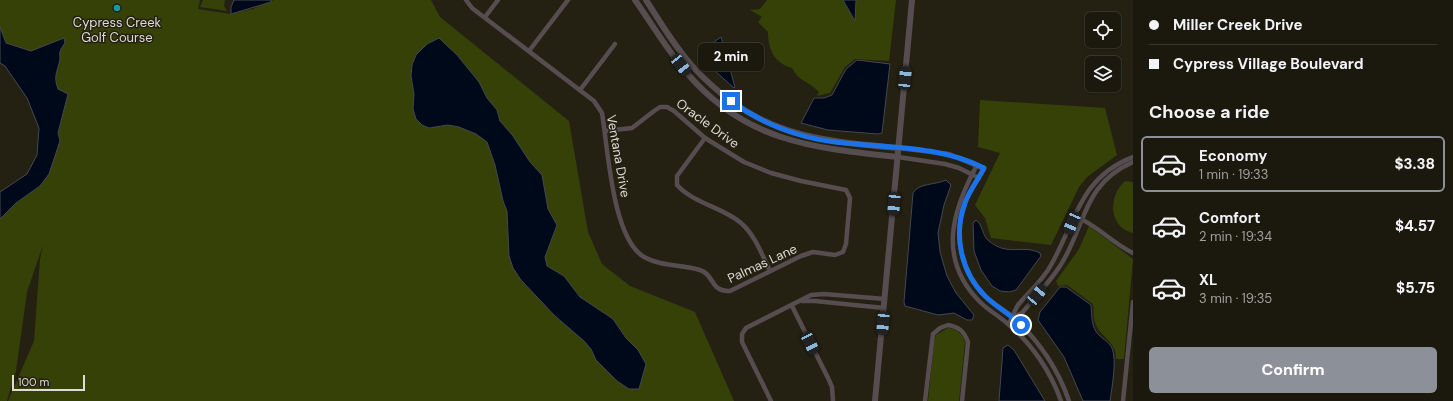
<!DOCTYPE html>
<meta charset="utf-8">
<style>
:root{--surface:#1b190e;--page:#28261c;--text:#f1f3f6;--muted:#a0a09e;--line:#39382e;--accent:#8c9099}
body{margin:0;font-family:"DM Sans",sans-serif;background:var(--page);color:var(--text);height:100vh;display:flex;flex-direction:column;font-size:15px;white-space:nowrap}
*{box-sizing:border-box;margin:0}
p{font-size:13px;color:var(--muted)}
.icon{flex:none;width:22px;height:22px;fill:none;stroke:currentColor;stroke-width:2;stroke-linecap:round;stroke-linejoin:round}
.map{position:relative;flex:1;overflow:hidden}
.details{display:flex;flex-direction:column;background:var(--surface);width:320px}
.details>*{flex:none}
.banner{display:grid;align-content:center;height:88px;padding:0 16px;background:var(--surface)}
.tools{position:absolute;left:1085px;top:12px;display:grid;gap:8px}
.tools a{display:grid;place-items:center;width:36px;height:36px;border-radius:6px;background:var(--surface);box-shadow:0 1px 3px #0004,0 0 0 1px var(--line);font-size:20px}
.scale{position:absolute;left:12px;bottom:10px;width:73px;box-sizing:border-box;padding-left:4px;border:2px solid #dedcd3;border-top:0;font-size:11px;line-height:14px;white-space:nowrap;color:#dedcd3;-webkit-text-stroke:3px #242113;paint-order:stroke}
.end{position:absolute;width:18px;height:18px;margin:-9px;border:5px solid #1a73e8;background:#fff;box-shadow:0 0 0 2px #fff}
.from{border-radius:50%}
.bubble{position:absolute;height:28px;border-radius:6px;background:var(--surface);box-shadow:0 1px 3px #0004,0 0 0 1px var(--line);font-size:13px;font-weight:800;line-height:28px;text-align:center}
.car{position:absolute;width:12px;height:24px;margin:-12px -6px;border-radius:5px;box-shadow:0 0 3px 1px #0007;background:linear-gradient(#222 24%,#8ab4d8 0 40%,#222 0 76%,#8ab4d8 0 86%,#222 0)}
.banner b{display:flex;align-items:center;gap:14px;height:38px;font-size:15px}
.banner b+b{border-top:1px solid var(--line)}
.banner i{width:10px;height:10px;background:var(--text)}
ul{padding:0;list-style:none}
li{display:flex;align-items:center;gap:12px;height:56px;margin:0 8px 6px;padding:0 8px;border:2px solid transparent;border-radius:6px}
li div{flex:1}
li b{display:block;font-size:15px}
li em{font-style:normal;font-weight:800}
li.on{border-color:var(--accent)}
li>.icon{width:36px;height:36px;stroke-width:1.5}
h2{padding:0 16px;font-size:18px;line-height:48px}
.action{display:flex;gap:8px;margin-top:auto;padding:8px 16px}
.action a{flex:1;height:46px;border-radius:6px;background:var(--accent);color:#fff;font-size:16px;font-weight:800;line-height:46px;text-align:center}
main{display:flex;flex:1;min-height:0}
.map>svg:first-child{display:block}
</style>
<main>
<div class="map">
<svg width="1133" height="401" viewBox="0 0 1133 401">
<rect width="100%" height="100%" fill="#242113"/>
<g fill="#364108">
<polygon points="0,0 200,0 198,9 231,14 253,9 274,0 431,0 440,17 569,121 588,232 602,264 630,286 695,312 734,401 8,401 34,341 40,259 43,245 27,292 16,371 7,401 0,401 0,192 27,174 37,155 39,128 27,98 5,66 0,63"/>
<polygon points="203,0 225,0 224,6 227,11 200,7"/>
<path d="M 767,0 L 843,0 L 855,20 L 856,0 L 896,0 L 889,61 L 855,59 L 845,67 L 830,93 L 817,96 L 819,92 C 808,80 800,83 792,68 C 774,63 768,49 768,32 L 758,22 L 762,17 L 750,10 L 760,9 Z"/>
<polygon points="980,100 1105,108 1117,155 1087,177 1079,187 1051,245 991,238 985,218 975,205 1000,153 978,147"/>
<path d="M 1125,181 L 1133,182 L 1133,233 C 1108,227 1108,196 1125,181 Z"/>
<path d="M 1089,226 L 1133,259 L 1124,359 L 1116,359 C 1117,341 1099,337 1095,322 C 1093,317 1094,310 1093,304 L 1067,285 L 1058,286 L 1056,281 L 1079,249 Z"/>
<path d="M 948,328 C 957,329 962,333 965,342 L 959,401 L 928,401 L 934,342 L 936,335 Z"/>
</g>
<g fill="#000919" stroke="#434851">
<polygon points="234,0 271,0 271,2 231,14 231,7"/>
<polygon points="843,0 856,0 855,21"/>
<path d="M 0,27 L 6,43 L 31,51 L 64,38 L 65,43 C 56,55 62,53 59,64 C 56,74 54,78 58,89 L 68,94 L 58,133 L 60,141 L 49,174 L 40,186 L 16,203 L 0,219 L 0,192 L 27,174 L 37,155 L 39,128 L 27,98 L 5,66 L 0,63 Z"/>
<polygon points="721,37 735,87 734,88 715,71 699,53"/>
<polygon points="439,38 457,55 479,82 487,98 497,110 500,121 513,136 530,162 542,175 548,209 557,225 545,257 547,266 564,276 580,297 613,319 626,338 638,350 646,364 639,389 629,389 617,381 596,360 591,349 584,341 555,316 521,280 513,268 509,256 507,211 503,201 495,165 487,142 476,134 459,127 448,125 429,128 422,125 416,119 413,109 414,94 411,76 412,65 416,55 427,44"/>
<polygon points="857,60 890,64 882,133 878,134 828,130 801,123 814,98 824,98 832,95 846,69"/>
<path d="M 946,180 L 951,185 L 944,205 L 938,233 L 940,252 L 947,276 L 956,293 L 974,315 L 972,320 L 967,320 L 954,313 L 938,315 L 905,306 L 904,302 L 913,193 C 918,183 936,185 946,180 Z"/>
<path d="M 976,220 C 983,225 982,236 989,241 C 1008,257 1022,244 1040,253 L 1041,256 L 1016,290 L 1009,292 L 1000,291 L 992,286 L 981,270 L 974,251 L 973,223 Z"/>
<path d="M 1060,287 L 1066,287 L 1091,305 C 1092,315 1091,328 1099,335 C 1104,340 1108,341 1112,348 C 1117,360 1112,387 1110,401 L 1083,401 L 1064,357 L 1038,320 L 1040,312 Z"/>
<polygon points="1008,345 1014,350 1045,401 999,401 1003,348"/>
</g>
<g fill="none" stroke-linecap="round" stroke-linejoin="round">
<g stroke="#554d4f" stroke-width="4.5">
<path d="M 466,0 L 472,8 L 594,101 L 602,113 C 608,148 612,238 644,257 C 662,267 681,264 700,270 C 715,275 710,292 730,291 L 801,256 L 813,252 L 835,255 L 843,252 L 846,244 L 850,198 L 846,190 L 801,181 L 771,173 L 744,162 L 705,138 L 674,111 L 667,107 L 660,107 L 654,111 L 632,128 L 605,131"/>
<polyline points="485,17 498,0"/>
<polyline points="529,51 568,0"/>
<polyline points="580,90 615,44"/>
<path d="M 705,138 L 677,176 L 677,185 C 693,203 724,208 741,223 C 755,235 762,255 770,271"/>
<path d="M 898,148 L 949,154 L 984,169 C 978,180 969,191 965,203 C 953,235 961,272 985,296 C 994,305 1005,310 1014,318 C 1039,341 1058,369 1069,401"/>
<polyline points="898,157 945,164 959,168 979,178"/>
<path d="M 977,165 C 952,211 937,259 980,302 C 988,310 999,316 1008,324 C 1032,344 1051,372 1061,401"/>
<path d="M 1075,216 C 1097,225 1112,243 1133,253"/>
<polyline points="802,301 815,301 884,308"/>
<polyline points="792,306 829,380 832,387 833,401"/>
<path d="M 1013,317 L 1022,313 C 1034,298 1049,283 1060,266 C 1086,226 1082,184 1133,162"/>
<path d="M 1008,324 C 1013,318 1014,311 1018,305 C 1029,292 1043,280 1051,265 C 1076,221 1080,177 1133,157"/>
<polyline points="771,401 742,342 742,334 746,328 811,295 824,294 885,299"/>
<path d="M 925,401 L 933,334 L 940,328 L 948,325 C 959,327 964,331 968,342 L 962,401"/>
<polyline points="1123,401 1133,302"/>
</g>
<g stroke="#554d4f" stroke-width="6">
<path d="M 635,0 C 652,24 667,50 686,72 C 745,142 813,148 898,157"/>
<path d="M 646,0 C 661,23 676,49 695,69 C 757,135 813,140 898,148"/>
<polyline points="875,401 912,0"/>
</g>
</g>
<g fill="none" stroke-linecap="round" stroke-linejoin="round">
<path stroke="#1a73e8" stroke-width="5" d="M 731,101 C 761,123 798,138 835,142 C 886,148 938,145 984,168 C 978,180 969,191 965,203 C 953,235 961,272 985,296 C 996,307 1010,314 1021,325"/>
</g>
<circle fill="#0f9aa8" stroke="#242113" stroke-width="1.5" cx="117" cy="8" r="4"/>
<g text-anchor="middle" stroke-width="3" stroke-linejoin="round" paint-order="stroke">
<g font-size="13" fill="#dedcd3" stroke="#242113">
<text x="117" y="27">Cypress Creek<tspan x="117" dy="15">Golf Course</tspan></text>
</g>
<g font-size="13" fill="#dedcd3" stroke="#242113">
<text transform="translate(708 123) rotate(36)" y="5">Oracle Drive</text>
<text transform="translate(619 156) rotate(80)" y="5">Ventana Drive</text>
<text transform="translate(762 263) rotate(-25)" y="5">Palmas Lane</text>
</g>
</g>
</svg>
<div class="tools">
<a><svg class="icon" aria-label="locate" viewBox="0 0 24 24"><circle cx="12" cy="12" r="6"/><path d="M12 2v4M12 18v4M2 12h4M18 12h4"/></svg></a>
<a><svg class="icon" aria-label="layers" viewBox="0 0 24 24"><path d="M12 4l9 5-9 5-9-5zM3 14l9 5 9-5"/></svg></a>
</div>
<div class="scale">100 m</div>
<i class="end from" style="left:1021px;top:325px"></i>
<i class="end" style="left:731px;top:101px"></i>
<div class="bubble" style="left:698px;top:43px;width:66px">2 min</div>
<i class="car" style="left:681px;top:65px;rotate:142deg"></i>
<i class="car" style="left:905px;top:78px;rotate:6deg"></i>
<i class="car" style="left:894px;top:204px;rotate:185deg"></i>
<i class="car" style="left:1072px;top:223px;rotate:203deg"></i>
<i class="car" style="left:1037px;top:295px;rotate:40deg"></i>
<i class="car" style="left:883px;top:323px;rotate:185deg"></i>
<i class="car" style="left:810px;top:343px;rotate:154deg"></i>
</div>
<section class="details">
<div class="banner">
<b><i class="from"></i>Miller Creek Drive</b>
<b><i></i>Cypress Village Boulevard</b>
</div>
<h2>Choose a ride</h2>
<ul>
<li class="on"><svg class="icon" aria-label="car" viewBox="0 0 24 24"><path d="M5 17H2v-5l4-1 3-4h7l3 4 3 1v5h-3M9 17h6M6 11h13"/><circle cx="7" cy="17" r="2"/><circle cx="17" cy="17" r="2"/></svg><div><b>Economy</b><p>1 min · 19:33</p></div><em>$3.38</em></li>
<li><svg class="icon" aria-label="car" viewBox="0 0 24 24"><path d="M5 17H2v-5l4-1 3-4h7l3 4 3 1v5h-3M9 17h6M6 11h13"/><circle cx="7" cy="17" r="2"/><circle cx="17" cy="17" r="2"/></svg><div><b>Comfort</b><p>2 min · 19:34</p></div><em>$4.57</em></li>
<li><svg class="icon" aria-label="car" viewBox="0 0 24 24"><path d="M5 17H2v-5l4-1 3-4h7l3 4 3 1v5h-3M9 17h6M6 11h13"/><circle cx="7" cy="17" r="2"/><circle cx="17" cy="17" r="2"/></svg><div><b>XL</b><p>3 min · 19:35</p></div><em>$5.75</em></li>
</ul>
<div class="action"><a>Confirm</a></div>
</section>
</main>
